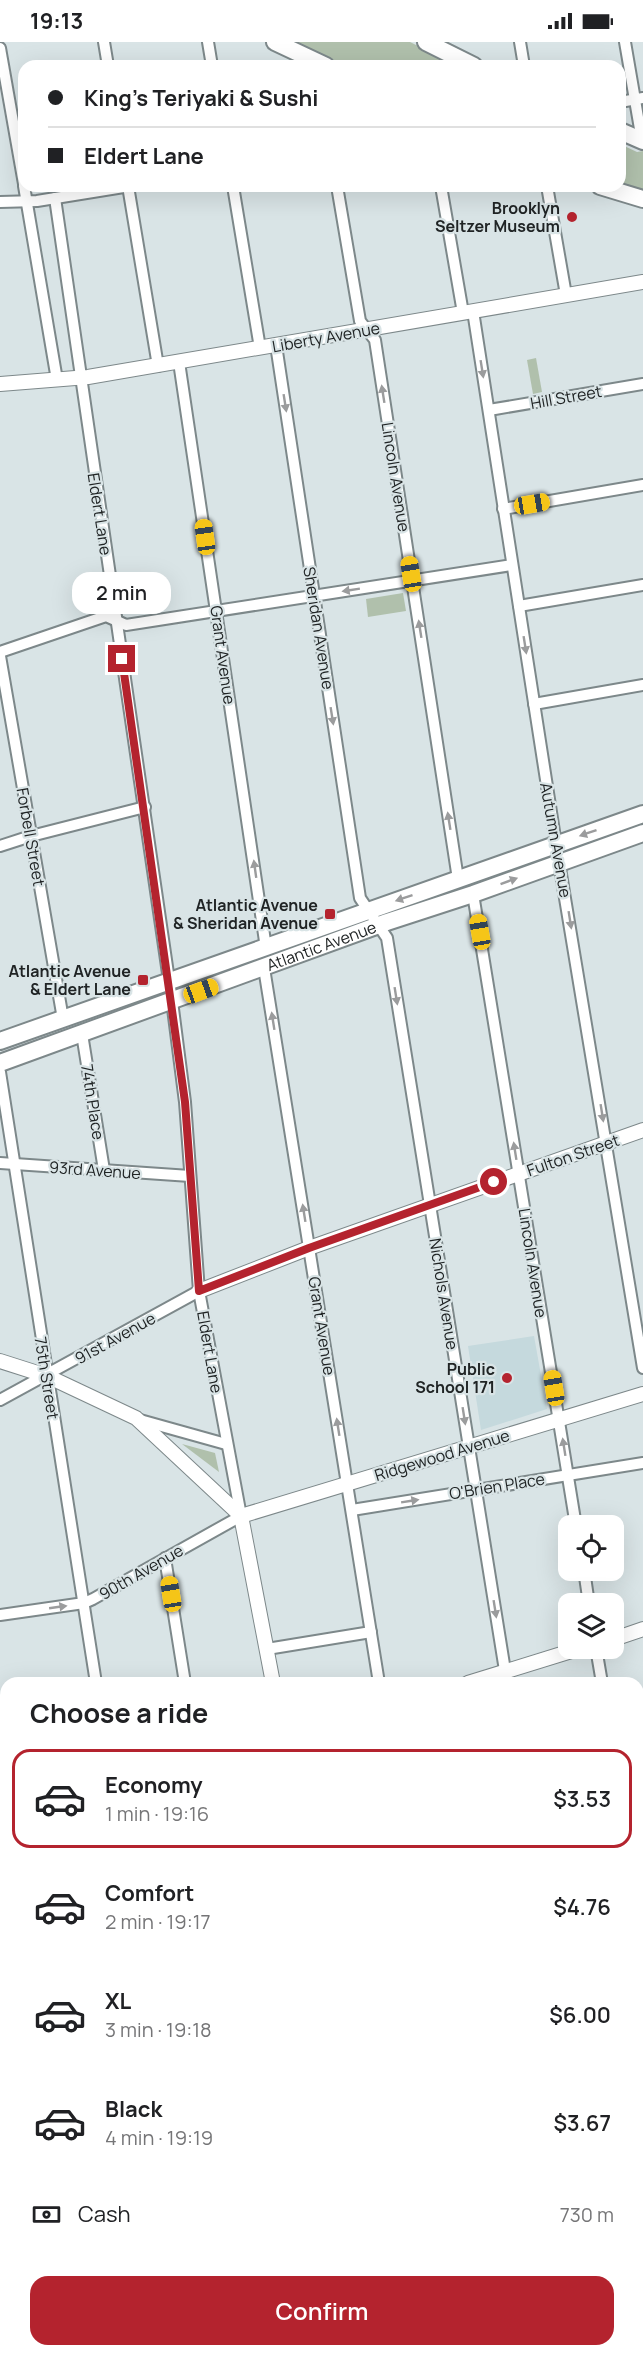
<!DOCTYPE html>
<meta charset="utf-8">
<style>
:root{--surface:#fff;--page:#f2f2f2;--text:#202124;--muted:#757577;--line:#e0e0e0;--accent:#b4232e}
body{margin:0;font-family:Manrope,sans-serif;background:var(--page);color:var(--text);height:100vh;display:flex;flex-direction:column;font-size:22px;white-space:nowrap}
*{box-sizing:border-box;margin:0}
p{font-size:20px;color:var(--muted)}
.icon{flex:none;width:33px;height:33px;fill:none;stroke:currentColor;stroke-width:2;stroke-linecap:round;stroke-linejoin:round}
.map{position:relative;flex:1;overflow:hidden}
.drawer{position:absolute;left:0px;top:1635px;width:644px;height:680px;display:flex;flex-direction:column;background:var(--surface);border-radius:18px 18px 0 0;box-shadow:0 6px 24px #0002}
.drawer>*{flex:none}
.hud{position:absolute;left:18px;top:18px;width:608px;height:132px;border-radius:18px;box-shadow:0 6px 24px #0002;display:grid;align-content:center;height:132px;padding:0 30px;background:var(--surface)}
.buttons{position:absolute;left:558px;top:1473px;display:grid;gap:12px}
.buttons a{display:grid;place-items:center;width:66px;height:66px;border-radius:12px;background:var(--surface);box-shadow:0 6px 24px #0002;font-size:30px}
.end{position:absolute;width:27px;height:27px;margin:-14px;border:8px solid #b4232e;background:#fff;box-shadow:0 0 0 3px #fff}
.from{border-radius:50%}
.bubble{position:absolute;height:42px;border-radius:18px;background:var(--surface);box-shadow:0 6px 24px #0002;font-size:20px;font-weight:600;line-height:42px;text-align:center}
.car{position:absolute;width:18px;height:36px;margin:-18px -9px;border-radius:8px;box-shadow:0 0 4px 2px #0007;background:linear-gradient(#f5c518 24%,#345 0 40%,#f5c518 0 76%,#345 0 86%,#f5c518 0)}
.hud b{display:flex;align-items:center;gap:21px;height:57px;font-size:22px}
.hud b+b{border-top:2px solid var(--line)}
.hud i{width:15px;height:15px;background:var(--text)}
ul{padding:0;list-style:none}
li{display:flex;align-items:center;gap:18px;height:99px;margin:0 12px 9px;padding:0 18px;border:3px solid transparent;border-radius:18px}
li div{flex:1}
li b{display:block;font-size:22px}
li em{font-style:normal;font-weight:600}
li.selected{border-color:var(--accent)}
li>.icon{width:54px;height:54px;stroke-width:1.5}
h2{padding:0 30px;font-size:27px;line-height:72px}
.pay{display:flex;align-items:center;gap:15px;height:66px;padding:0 30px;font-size:22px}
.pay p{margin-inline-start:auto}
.button{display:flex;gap:12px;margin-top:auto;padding:12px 30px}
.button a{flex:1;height:69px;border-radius:18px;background:var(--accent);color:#fff;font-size:24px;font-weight:600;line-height:69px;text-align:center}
.status{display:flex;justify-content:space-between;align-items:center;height:42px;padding:0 30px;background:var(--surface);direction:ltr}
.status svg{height:16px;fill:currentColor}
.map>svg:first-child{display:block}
</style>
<div class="status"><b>19:13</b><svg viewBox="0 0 49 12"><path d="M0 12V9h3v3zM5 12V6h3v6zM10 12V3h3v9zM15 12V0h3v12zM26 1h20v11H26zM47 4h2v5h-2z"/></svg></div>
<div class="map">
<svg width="643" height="2314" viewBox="0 0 643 2314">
<rect width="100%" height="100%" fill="#d9e4e6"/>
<g fill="#c5d9dd">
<polygon points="534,1294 547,1367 481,1388 468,1304"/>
<polygon points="443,2309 446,2310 508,2309 510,2314 424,2314"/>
</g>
<g fill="#b0c0ac">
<polygon points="295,0 410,0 458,24 347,24"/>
<polygon points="620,102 637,110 643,109 643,151 620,143"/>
<polygon points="536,316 542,350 533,352 527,318"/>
<polygon points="403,551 406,569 368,575 366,557"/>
<polygon points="182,1402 215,1411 219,1430"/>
<polygon points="643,2029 643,2314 565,2314 563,2309 638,2308 638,2030"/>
</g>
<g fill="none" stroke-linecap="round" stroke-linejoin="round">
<defs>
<g id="street">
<polyline points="104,0 108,24"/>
<polyline points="208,0 212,24"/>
<polyline points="520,0 524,24"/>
<polyline points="625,0 640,87 639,97"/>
<polyline points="0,6 24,142"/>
<polyline points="620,60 643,56"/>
<polyline points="24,144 57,338"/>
<polyline points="128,144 158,324"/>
<polyline points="233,144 260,306"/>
<polyline points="337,144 360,279 375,298 458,837"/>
<polyline points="441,144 463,271"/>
<polyline points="547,144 566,253"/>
<polyline points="0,160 37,159 130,144"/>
<polyline points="473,269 556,802 643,1326"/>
<polyline points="276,303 360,856 387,896 507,1641"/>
<polyline points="179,320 266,906"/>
<polyline points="489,368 643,342"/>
<polyline points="503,467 643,443"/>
<polyline points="519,564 643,543"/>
<polyline points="0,610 106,574 126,583 512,523"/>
<polyline points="0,614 63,977"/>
<polyline points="534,662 643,643"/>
<polyline points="0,804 31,794 145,765"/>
<polyline points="473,852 576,1484"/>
<polyline points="264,926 379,1641"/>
<polyline points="82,992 104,1128"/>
<polyline points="0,1030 96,1641"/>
<polyline points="0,1121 190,1134"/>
<polyline points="0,1358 199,1249"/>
<polyline points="140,1378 226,1402"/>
<polyline points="352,1468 643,1421"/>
<polyline points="165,1516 185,1641"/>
<polyline points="584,1528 589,1562"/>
<polyline points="0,1573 84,1561 93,1557 241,1474 199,1249 185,1060 172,959 55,156"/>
<polyline points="596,1606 602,1641"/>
<polyline points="267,1607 371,1590"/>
<polyline points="0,1668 6,1706"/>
<polyline points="0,1855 6,1854"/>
<polyline points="638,1859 643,1893"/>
<polyline points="0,2221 6,2246"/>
<polyline points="22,2308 23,2314"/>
<polyline points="113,2308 115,2314"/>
<polyline points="209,2308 210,2314"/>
<polyline points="321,2308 323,2314"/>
</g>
<g id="secondary">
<polyline points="0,342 88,335 643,240"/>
<polyline points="199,1249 309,1206 643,1088"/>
<polyline points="0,1319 47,1334 136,1376 241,1474"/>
<polyline points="241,1474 643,1352"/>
<polyline points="241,1474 273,1641"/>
<polyline points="614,1597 643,1587"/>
<polyline points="468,1641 581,1606"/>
<polyline points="638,2018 643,2017"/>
<polyline points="0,2170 6,2169"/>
</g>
<g id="primary">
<polyline points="275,0 326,24"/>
<polyline points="426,0 474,24"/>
<polyline points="620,89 643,99"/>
<polyline points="600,144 643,157"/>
<polyline points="0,999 643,772"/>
<path id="s1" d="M 0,1021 L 387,880 L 473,852 L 643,791"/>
</g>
</defs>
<use href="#street" stroke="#7d888a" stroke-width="14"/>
<use href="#secondary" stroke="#7d888a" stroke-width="16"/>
<use href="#primary" stroke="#7d888a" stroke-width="20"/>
<use href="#street" stroke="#fff" stroke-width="10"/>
<use href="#secondary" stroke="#fff" stroke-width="14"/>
<use href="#primary" stroke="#fff" stroke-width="16"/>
<defs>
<g id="rail">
<polyline points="638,2013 643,2011"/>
<polyline points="638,2023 643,2022"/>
<polyline points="0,2164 6,2163"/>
<polyline points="0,2175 6,2174"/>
</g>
</defs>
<use href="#rail" stroke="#62696a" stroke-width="4.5"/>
<use href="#rail" stroke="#d9e4e6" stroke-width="2" stroke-dasharray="7" stroke-linecap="butt"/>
</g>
<defs><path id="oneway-solid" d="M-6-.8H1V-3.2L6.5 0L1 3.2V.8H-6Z" transform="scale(1.5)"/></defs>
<g fill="#9b9c9d">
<use href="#oneway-solid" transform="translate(482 327) rotate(81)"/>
<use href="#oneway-solid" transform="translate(383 352) rotate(-99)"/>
<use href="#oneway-solid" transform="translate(285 361) rotate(81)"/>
<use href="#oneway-solid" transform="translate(351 548) rotate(171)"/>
<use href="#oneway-solid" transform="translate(420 587) rotate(-99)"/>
<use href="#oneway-solid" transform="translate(525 603) rotate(81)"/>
<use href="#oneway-solid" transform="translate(332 674) rotate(81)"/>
<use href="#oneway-solid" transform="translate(449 779) rotate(-99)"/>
<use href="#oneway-solid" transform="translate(588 791) rotate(161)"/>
<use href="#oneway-solid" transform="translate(255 827) rotate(-98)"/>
<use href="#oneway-solid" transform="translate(509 839) rotate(-20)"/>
<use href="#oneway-solid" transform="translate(404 856) rotate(161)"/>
<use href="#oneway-solid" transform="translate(570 878) rotate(81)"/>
<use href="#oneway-solid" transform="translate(396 954) rotate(81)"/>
<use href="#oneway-solid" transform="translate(273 979) rotate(-99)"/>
<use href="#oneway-solid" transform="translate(602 1071) rotate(81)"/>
<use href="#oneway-solid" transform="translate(515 1109) rotate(-99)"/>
<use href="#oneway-solid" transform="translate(304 1171) rotate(-99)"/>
<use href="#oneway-solid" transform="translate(464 1374) rotate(81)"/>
<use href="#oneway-solid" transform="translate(338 1385) rotate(-99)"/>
<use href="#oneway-solid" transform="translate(564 1405) rotate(-99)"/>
<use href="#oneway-solid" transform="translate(410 1459) rotate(-9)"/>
<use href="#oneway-solid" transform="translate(58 1565) rotate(-8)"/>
<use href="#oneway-solid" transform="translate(495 1567) rotate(81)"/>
</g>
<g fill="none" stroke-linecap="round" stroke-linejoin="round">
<polyline stroke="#b4232e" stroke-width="8" points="122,617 185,1060 199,1249 309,1206 494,1140"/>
</g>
<g fill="#b4232e" stroke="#d9e4e6" stroke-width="2">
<circle cx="572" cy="175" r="6"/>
<rect x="324" y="866" width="12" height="12" rx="3"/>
<rect x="137" y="932" width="12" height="12" rx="3"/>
<circle cx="507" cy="1336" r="6"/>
</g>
<g text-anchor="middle" stroke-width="4.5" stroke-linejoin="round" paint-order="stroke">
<g font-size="16" font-weight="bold" fill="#202425" stroke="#d9e4e6" text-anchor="end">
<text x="560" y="172">Brooklyn<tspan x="560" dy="18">Seltzer Museum</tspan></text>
<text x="318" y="869">Atlantic Avenue<tspan x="318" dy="18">&amp; Sheridan Avenue</tspan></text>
<text x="131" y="935">Atlantic Avenue<tspan x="131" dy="18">&amp; Eldert Lane</tspan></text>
<text x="495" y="1333">Public<tspan x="495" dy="18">School 171</tspan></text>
</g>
<g font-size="16" fill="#202425" stroke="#d9e4e6">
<text transform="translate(326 295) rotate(-10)" y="6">Liberty Avenue</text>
<text transform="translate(566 355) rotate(-10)" y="6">Hill Street</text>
<text transform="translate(396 435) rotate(81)" y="6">Lincoln Avenue</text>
<text transform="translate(100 472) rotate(81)" y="6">Eldert Lane</text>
<text transform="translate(319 586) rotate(81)" y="6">Sheridan Avenue</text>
<text transform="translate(223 613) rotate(82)" y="6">Grant Avenue</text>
<text transform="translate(31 795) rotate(80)" y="6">Forbell Street</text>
<text transform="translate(556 798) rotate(80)" y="6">Autumn Avenue</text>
<text dy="6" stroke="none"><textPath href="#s1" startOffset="342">Atlantic Avenue</textPath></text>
<text transform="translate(93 1060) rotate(81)" y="6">74th Place</text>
<text transform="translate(573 1113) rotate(-19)" y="6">Fulton Street</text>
<text transform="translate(95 1128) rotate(4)" y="6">93rd Avenue</text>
<text transform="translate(533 1221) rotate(81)" y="6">Lincoln Avenue</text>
<text transform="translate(444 1252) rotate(81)" y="6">Nichols Avenue</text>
<text transform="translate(322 1284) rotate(81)" y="6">Grant Avenue</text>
<text transform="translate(115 1296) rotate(-29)" y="6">91st Avenue</text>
<text transform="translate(210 1310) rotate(80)" y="6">Eldert Lane</text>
<text transform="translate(47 1336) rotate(81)" y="6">75th Street</text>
<text transform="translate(442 1413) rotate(-17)" y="6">Ridgewood Avenue</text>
<text transform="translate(497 1444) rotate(-9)" y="6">O'Brien Place</text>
<text transform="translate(141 1530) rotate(-30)" y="6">90th Avenue</text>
</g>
</g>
</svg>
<div class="buttons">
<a><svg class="icon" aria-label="locate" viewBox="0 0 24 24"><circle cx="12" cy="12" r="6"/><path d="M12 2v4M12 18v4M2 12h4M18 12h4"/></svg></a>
<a><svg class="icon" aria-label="layers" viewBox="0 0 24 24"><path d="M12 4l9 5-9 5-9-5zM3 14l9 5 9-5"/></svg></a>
</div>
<i class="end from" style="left:494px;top:1140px"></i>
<i class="end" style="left:122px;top:617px"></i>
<div class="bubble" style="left:72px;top:530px;width:99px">2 min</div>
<i class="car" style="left:532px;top:462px;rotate:80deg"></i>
<i class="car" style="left:205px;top:495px;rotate:352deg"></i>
<i class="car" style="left:411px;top:532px;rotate:351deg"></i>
<i class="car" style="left:480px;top:890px;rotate:350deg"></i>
<i class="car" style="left:201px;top:949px;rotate:70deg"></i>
<i class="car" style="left:554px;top:1346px;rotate:351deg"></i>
<i class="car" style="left:171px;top:1552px;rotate:351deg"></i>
<div class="hud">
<b><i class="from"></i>King's Teriyaki &amp; Sushi</b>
<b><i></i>Eldert Lane</b>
</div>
<section class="drawer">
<h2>Choose a ride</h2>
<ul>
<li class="selected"><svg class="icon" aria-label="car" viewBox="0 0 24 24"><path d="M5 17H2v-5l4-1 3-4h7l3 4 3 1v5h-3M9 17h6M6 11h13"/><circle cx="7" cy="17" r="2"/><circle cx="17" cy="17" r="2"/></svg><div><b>Economy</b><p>1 min · 19:16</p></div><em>$3.53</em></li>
<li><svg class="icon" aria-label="car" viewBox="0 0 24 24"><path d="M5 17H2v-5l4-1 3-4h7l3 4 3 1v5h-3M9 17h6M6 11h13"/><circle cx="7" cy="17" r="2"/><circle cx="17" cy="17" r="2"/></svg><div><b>Comfort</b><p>2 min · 19:17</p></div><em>$4.76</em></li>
<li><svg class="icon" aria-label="car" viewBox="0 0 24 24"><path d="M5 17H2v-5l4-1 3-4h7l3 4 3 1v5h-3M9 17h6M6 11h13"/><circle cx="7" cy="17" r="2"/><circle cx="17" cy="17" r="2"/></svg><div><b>XL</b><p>3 min · 19:18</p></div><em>$6.00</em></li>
<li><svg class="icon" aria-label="car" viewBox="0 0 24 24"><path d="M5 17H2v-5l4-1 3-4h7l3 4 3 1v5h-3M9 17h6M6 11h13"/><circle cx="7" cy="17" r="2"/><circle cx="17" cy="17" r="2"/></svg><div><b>Black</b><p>4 min · 19:19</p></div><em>$3.67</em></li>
</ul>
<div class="pay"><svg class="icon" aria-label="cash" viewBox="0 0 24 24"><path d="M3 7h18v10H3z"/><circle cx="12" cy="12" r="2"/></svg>Cash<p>730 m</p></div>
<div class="button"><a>Confirm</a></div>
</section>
</div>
